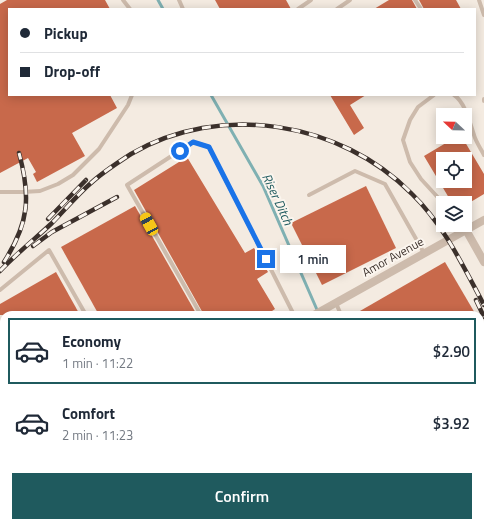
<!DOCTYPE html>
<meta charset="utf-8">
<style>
:root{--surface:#fff;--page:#f2f2f3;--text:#1f2937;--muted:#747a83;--line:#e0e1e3;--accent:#1f5a5e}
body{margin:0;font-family:"Titillium Web",sans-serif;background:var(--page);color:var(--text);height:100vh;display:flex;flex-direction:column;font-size:15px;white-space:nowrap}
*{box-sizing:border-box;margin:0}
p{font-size:13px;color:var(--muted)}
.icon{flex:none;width:22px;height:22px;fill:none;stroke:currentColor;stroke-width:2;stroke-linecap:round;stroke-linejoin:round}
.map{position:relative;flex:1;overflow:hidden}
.details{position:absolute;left:0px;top:311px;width:484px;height:216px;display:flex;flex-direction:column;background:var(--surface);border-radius:12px 12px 0 0;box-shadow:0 2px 10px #0003}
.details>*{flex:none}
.hud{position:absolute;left:8px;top:8px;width:468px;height:88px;border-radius:0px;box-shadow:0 2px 10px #0003;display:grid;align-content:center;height:88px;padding:0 12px;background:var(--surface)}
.needle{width:26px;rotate:292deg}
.tools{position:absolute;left:436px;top:108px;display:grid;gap:8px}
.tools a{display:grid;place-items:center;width:36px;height:36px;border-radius:0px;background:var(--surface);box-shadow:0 2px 10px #0003;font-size:20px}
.end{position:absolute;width:18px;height:18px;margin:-9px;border:5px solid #1a73e8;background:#fff;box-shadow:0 0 0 2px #fff}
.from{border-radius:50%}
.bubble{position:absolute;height:28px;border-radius:0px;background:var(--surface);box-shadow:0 2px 10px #0003;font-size:13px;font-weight:600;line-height:28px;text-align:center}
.car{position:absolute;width:12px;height:24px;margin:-12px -6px;border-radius:5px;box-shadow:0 0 3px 1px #0007;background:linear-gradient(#f5c518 24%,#345 0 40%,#f5c518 0 76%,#345 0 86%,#f5c518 0)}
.hud b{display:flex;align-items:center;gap:14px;height:38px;font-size:15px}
.hud b+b{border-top:1px solid var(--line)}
.hud i{width:10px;height:10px;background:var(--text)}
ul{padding:7px 0 0;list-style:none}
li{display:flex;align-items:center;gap:12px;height:66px;margin:0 8px 6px;padding:0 4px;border:2px solid transparent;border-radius:0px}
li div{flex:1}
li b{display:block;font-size:15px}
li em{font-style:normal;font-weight:600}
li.active{border-color:var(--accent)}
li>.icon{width:36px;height:36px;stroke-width:1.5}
.primary-button{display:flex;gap:8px;margin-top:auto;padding:8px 12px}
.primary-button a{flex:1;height:46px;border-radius:0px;background:var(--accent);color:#fff;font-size:16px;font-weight:600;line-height:46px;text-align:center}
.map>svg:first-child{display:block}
</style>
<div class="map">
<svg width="484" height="527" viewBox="0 0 484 527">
<rect width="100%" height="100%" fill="#f4ebe1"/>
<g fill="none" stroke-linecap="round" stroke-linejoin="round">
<g stroke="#7fb0b2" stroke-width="3">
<polyline points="158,0 163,9"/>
<polyline points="211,95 263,186 318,312"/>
<polyline points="386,527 389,523"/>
</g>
</g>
<g fill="#c8694b" fill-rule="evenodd">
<polygon points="7,0 105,0 110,9 9,9 9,95 110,95 117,108 72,133 85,156 37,182 33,174 36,172 28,158 0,173 0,4"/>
<polygon points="215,0 286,0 291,9 220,9"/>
<polygon points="389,0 412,0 417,9 374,9"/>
<polygon points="419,0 456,0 461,9 424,9"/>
<polygon points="330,95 366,95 350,105 364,128 354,135"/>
<path d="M 456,137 L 462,137 L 484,174 L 484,194 L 469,203 L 452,203 L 424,156 ZM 443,159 L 465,159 L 465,181 L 443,181 Z"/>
<polygon points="187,157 245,253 254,248 268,272 257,279 275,309 266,315 204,315 134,190"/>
<polygon points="366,186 396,248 322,285 291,223"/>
<polygon points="135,206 197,315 99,315 61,247"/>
<polygon points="445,262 476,315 353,315"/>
<polygon points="56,272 80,315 0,315 0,304"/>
</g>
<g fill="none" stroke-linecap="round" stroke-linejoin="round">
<g stroke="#cdbbac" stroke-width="4">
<polyline points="123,0 130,9"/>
<polyline points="179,0 183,9"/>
<polyline points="415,0 421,9"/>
<polyline points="479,0 484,15"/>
<polyline points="298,9 311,0"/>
<polyline points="337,9 350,0"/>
<polyline points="434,95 418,107 410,120 403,140 410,162 421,179 443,203"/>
<path d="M 454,95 C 465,102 470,123 474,135 C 476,142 481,149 484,155"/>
<polyline points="484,99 484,101"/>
<polyline points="0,192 23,192 40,191 58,184 73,175 99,149 128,105 132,95"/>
<polyline points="309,195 355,171 385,184 424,253"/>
<polyline points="457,225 461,233"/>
<polyline points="0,290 49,250 86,315"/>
<polyline points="336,303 341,315"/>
<polyline points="201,315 127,185 193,142 209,147 294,315"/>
<polyline points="480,443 484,440"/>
<polyline points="480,469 484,466"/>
<polyline points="33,523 36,527"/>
<polyline points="441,523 443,527"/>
<polyline points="337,527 344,523"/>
</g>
<g stroke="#cdbbac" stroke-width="8">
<polyline points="466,230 484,262"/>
<polyline points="314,315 484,220"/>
<polyline points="0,491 4,489"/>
</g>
<defs>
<g id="rail">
<polyline points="48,219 86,180"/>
<polyline points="33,246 52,232 117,197"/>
<path d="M 4,262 C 29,223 31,197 19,153"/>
<path d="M 0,271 C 16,254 35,239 52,223 C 65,210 77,195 91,183 C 103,172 117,163 131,154 C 220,102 340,121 412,194 C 444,225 463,266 484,305"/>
<polyline points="476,300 484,317"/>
</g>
</defs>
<use href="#rail" stroke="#3b302b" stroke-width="4.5"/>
<use href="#rail" stroke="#fbf5ee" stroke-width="3" stroke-dasharray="9" stroke-linecap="butt"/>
</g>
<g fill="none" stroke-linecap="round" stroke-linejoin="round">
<polyline stroke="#1a73e8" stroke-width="5" points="180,151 193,142 209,147 266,259"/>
</g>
<g text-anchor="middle" stroke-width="4" stroke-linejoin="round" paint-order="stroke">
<g font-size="12" fill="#3b302b" stroke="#fbf5ee">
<text transform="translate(393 257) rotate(-29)" y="4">Amor Avenue</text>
</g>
<g font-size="13" font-style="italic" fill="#1f5a5e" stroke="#fbf5ee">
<text transform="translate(278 199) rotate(65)" y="5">Riser Ditch</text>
</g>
</g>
</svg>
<div class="tools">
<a><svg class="needle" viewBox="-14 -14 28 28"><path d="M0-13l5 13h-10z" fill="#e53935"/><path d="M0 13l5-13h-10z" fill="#747a83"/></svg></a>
<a><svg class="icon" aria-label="locate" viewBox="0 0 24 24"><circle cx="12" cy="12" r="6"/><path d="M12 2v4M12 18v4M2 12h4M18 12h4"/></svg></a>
<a><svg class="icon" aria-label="layers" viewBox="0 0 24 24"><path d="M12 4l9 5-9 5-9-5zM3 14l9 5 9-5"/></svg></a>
</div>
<i class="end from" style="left:180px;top:151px"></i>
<i class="end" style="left:266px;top:259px"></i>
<div class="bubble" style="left:280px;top:245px;width:66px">1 min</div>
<i class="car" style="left:149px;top:224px;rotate:331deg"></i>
<div class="hud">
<b><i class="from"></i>Pickup</b>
<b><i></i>Drop-off</b>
</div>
<section class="details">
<ul>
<li class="active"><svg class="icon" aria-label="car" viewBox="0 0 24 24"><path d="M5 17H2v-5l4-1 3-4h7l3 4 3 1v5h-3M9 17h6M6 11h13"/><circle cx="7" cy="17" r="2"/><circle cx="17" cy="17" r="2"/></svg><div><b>Economy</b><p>1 min · 11:22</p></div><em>$2.90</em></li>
<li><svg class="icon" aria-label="car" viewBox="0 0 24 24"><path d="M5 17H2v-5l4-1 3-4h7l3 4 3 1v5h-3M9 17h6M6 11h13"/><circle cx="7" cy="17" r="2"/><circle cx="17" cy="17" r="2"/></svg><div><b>Comfort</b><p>2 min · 11:23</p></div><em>$3.92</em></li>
</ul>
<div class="primary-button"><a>Confirm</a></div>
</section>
</div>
